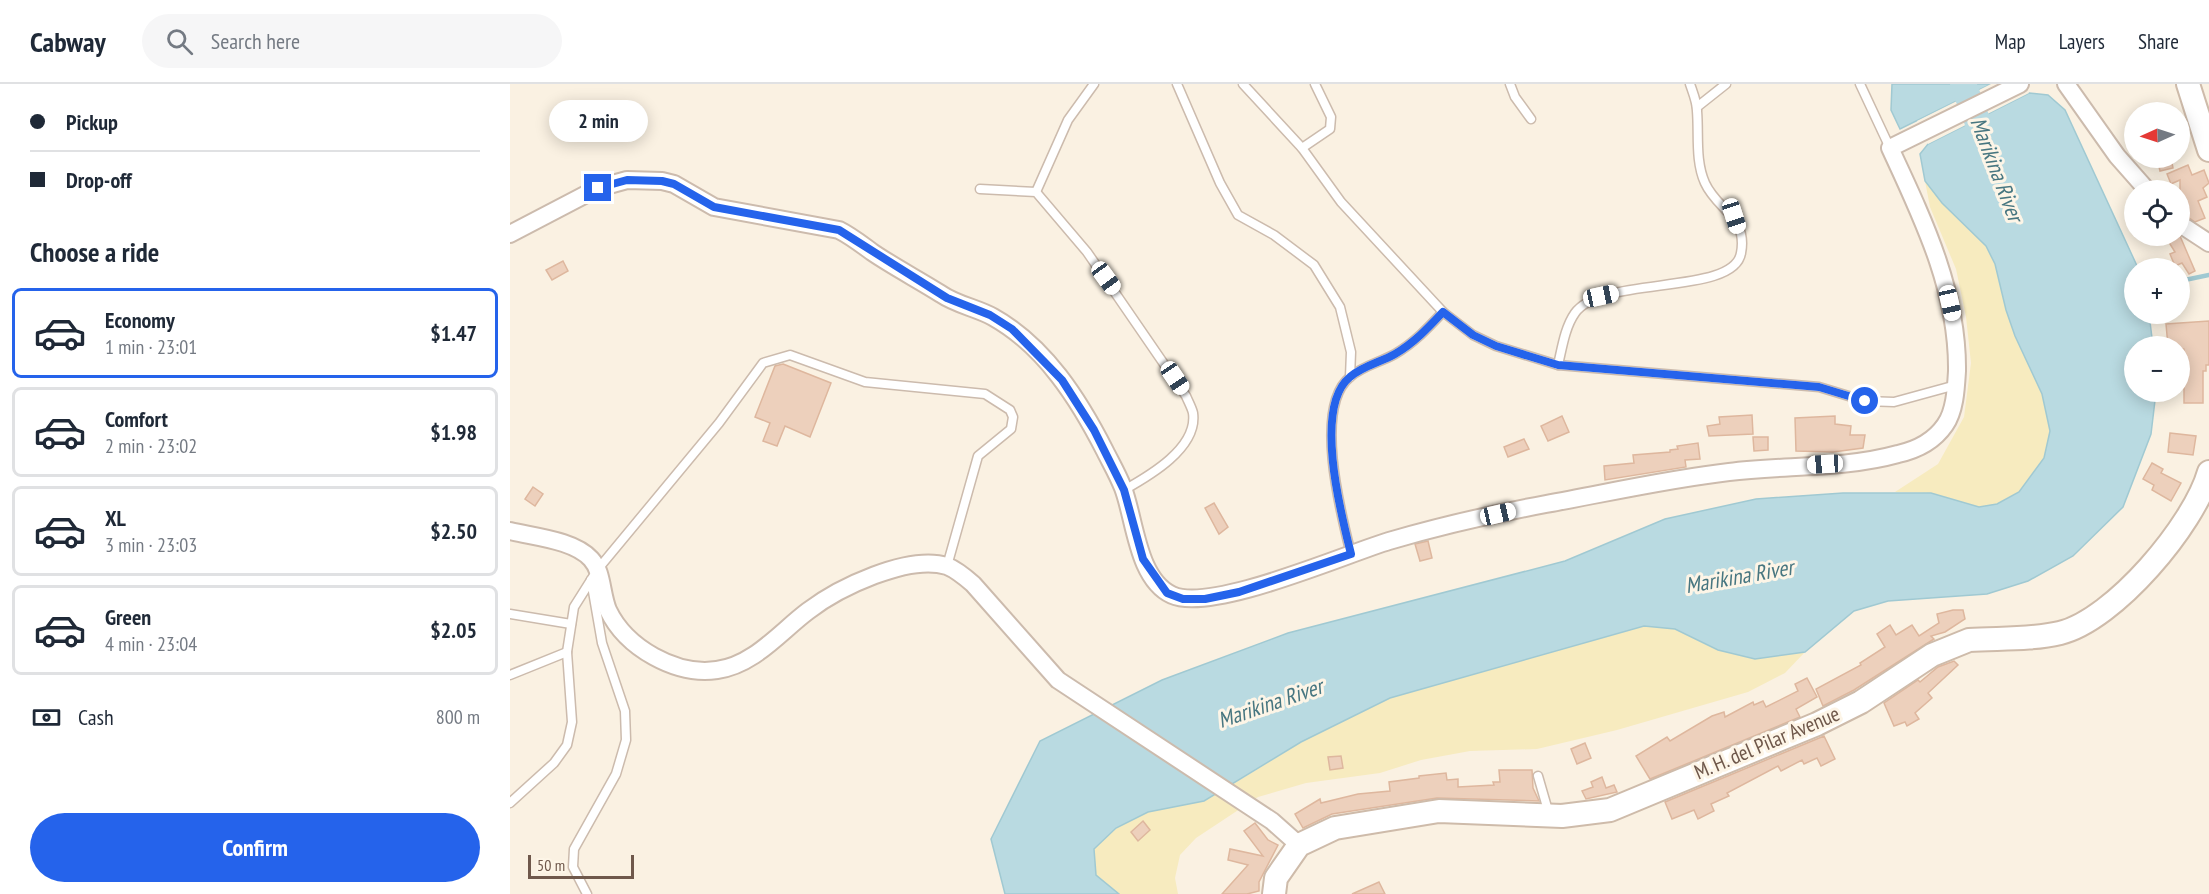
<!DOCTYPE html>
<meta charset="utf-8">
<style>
:root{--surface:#fff;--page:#f6f6f7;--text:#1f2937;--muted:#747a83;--line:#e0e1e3;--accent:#2563eb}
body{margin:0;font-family:"PT Sans Narrow",sans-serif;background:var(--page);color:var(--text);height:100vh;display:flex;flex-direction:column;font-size:22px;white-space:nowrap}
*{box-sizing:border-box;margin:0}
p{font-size:20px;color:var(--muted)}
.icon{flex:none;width:33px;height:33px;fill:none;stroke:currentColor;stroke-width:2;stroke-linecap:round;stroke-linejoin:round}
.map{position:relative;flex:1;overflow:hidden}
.panel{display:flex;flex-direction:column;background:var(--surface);width:510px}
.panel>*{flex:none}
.banner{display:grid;align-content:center;height:132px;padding:0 30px;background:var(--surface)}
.needle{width:39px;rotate:267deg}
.tools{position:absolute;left:1614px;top:18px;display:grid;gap:12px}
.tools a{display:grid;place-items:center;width:66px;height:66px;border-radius:50%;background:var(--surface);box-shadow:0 3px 15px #0003;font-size:30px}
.scale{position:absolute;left:18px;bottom:15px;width:106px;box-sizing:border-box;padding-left:6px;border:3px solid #6f584b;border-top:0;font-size:16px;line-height:21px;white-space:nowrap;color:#6f584b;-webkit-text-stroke:4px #fdf5e7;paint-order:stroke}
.end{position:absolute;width:27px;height:27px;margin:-14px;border:8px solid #2563eb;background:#fff;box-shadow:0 0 0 3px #fff}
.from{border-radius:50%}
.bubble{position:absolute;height:42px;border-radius:21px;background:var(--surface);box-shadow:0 3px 15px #0003;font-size:20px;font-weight:600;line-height:42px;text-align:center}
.car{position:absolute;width:18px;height:36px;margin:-18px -9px;border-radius:8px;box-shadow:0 0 4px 2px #0007;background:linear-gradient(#fff 24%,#345 0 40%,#fff 0 76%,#345 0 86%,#fff 0)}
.banner b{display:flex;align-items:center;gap:21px;height:57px;font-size:22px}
.banner b+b{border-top:2px solid var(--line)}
.banner i{width:15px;height:15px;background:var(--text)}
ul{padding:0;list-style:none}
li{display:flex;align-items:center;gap:18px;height:90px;margin:0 12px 9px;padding:0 18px;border:3px solid var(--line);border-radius:9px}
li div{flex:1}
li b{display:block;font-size:22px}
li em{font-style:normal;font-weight:600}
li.current{border-color:var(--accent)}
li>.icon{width:54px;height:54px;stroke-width:1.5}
h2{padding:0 30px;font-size:27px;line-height:72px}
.pay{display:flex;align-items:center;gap:15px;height:66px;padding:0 30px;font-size:22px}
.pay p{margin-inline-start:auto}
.button{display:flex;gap:12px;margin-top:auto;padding:12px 30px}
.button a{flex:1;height:69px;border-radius:36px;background:var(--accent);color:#fff;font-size:24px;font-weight:600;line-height:69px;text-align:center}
header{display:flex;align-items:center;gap:36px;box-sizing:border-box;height:84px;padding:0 30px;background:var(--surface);border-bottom:2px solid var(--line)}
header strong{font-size:28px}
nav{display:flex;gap:33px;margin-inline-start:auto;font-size:21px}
.search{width:420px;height:54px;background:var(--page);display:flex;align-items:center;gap:15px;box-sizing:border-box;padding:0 21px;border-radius:33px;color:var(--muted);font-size:22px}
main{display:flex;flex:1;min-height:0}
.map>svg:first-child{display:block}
</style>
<header>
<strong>Cabway</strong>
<div class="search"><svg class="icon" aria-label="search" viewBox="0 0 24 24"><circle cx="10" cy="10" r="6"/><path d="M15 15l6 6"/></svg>Search here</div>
<nav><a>Map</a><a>Layers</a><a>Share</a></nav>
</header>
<main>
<section class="panel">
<div class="banner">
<b><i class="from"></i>Pickup</b>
<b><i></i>Drop-off</b>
</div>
<h2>Choose a ride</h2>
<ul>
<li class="current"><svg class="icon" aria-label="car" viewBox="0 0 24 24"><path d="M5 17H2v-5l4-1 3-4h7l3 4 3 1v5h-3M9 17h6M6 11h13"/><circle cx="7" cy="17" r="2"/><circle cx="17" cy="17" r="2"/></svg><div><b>Economy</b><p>1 min · 23:01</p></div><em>$1.47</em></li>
<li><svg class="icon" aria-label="car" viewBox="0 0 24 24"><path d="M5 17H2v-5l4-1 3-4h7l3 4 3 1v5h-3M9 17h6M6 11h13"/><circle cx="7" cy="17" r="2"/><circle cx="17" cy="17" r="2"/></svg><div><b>Comfort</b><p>2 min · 23:02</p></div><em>$1.98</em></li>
<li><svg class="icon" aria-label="car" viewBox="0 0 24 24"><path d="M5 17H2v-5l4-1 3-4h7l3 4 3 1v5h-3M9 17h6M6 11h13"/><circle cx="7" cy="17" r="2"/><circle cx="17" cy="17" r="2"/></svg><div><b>XL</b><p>3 min · 23:03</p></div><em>$2.50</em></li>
<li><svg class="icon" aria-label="car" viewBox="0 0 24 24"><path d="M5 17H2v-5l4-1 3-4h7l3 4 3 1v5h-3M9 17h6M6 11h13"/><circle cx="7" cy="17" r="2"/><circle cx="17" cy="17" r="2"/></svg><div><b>Green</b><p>4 min · 23:04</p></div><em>$2.05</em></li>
</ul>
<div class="pay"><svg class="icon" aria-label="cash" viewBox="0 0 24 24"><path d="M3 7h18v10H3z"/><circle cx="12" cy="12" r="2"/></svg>Cash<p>800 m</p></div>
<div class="button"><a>Confirm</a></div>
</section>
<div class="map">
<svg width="1699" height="810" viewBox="0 0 1699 810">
<rect width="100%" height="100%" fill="#faf1e2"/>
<g fill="#f7ebbf">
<polygon points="1415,97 1432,119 1476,162 1485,180 1496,226 1532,310 1540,347 1534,375 1509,408 1487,420 1469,423 1421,409 1385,408 1428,380 1454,333 1461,279 1456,233 1446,185 1420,123"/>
<polygon points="1134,542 1165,545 1208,566 1245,575 1295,568 1275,589 1238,608 1107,646 1027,665 960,667 911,676 870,689 796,699 748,713 686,754 670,771 665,794 668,810 609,810 586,791 584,765 606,744 638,728 662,723 733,694 791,658 880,614"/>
</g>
<g fill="#b9dae1" stroke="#a0c9d2" stroke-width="1.5">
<polygon points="1382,0 1481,0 1390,45 1381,26"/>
<polygon points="1519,9 1538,11 1555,26 1628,184 1624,184 1624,230 1639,230 1643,262 1624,262 1624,308 1646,308 1641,350 1613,423 1563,472 1518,497 1477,510 1378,517 1344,527 1295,568 1245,575 1208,566 1165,545 1134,542 880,614 791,658 694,717 638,728 606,744 584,765 586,791 609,810 495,810 481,755 530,657 652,596 778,549 1055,477 1155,435 1246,415 1333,409 1421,409 1469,423 1487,420 1509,408 1534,374 1540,347 1532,310 1505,252 1496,226 1485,180 1476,162 1432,119 1415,97 1410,70 1418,60"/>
</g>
<g fill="#faf1e2">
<polygon points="1481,0 1484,0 1482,3 1408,40 1407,37"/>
<polygon points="1518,7 1519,9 1418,60 1416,57"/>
</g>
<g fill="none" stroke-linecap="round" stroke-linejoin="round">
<polyline stroke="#a0c9d2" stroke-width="4.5" points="1670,197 1699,191"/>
<polyline stroke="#b9dae1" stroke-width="26" points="1453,0 1479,67"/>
</g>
<g fill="#edd0bc" stroke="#deb79e" stroke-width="1.5">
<polygon points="1647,74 1661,74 1663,84 1650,87"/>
<polygon points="1678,81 1682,91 1694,86 1699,99 1693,104 1697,113 1688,117 1695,134 1685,138 1675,131 1670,118 1670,96 1661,100 1657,90"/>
<polygon points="1655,152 1670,152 1685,187 1679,190 1672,179 1665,182 1660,170 1665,168"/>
<polygon points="53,177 58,187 42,196 36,186"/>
<polygon points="1699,237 1699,281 1696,281 1696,287 1693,287 1693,319 1674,319 1674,265 1658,262 1656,240"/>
<polygon points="273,280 321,299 300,353 275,342 267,362 253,357 260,339 245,333 265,282"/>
<polygon points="1242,331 1243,350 1199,352 1197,342 1210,340 1209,333"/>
<polygon points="1052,332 1059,348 1038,357 1031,342"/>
<polygon points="1325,332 1325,340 1341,342 1340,351 1355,351 1353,364 1323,368 1286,367 1285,334"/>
<polygon points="1660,349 1686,352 1683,371 1658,368"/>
<polygon points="1243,353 1258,353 1258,366 1244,367"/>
<polygon points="1014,355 1019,365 998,373 994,363"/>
<polygon points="1188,359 1190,375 1175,376 1176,383 1095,396 1094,382 1124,379 1123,371 1160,368 1160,366 1168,365 1167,362"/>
<polygon points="1642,379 1653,385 1651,389 1671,399 1661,417 1642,406 1644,401 1633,395"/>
<polygon points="23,403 33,410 25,422 15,415"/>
<polygon points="704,419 718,443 709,450 695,424"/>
<polygon points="918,457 922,474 910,477 905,460"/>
<polygon points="1443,526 1453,526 1455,535 1435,548 1421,552 1424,555 1344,606 1313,622 1306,605 1351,581 1350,579 1375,563 1367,550 1380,541 1386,551 1402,541 1409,552 1429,539 1427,530"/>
<polygon points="1444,577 1448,581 1418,609 1422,614 1405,629 1409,635 1397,642 1395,638 1384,642 1374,619 1408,596 1410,598 1428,583"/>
<polygon points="1297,594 1307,613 1286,625 1290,633 1140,695 1126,672 1157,653 1160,657 1202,632 1214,628 1215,633 1243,618 1244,621 1253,617 1256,623 1288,607 1285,600"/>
<polygon points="1314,652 1325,675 1311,682 1307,674 1294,680 1292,676 1271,687 1268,682 1217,709 1219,712 1201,720 1204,727 1188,735 1184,726 1162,735 1155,718"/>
<polygon points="1075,659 1081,674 1067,680 1061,665"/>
<polygon points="831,672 833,684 820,686 818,673"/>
<polygon points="989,686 1022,686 1023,704 1029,717 927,714 822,730 793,744 785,730 810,715 811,719 848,710 880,707 879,698 909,694 909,692 936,689 937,696 948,695 948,703 984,701 983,698 990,698"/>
<polygon points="1092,693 1096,704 1104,701 1107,708 1076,715 1072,707 1083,703 1081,698"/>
<polygon points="633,737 640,746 628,757 621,748"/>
<polygon points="745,739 758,756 768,761 749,798 749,807 737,810 712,810 738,781 718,776 720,765 753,772 734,747"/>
<polygon points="869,798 875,810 842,810"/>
</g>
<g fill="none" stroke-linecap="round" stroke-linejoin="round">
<defs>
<g id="lane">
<polyline points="667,0 710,99 728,131 764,151 804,181 830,223 841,268 840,293"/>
<polyline points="733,0 792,64 831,118 933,228 963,251 986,262 1048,281 1309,303 1355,317 1384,318 1446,301"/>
<polyline points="1000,0 1005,13 1021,35"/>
<polyline points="1350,0 1380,64"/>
<polyline points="1187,23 1216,0"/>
<polyline points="792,64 820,45 821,33 805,0"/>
<path d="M 470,105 L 526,108 L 577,168 L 676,312 C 678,317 682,324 683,329 C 688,364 639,392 614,406"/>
<polyline points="526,108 558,36 584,0"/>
<path d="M 1048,281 C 1052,264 1055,243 1065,229 C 1092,191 1224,212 1231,169 C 1238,133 1207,126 1195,99 C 1185,77 1189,50 1187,27 C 1187,18 1183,9 1180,0"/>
<path d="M 841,470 C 831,430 803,323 840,293 C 852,282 871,278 885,270 C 904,259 918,244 933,228"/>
<polyline points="0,530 61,540"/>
<polyline points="0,591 57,568"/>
<polyline points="1028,692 1039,730"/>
<polyline points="0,719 44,679 57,661 62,638 57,568 64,523 88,485 209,339 253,279 280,271 355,298 475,310 500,326 503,333 501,345 468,372 437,482"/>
<polyline points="77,810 63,783 64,765 106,690 116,656 115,627 92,559 81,496"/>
</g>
<g id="street">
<polyline points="1556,0 1607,72 1637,106"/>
<polyline points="1670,140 1699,159"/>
<path d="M 0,150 L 88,104 L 117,96 L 152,97 L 164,100 L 204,123 L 329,146 C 341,152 351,160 362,168 C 384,183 409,196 431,210 C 447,221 467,224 483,233 C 535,262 569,316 595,367 C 601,379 608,391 613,404 C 625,435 627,495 662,511 C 701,529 833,471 879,457 C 930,442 983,430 1036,420 C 1097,409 1158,395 1219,388 C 1275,381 1334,385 1388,370 C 1406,366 1424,357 1435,341 C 1445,327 1446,304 1447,287 C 1448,207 1413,135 1380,64 L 1510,0"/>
<path d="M 0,447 C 24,453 64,456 81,475 C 93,488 91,509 98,526 C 116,564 166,592 207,586 C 244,581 270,548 298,527 C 328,504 398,470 437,482 C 447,486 455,493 463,500 L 548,596 L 762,737 L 789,761"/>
</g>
<g id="secondary">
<polyline points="1678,0 1699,66"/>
<path d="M 764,810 L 766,794 L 789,761 L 825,744 L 929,727 L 1052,732 L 1100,726 L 1307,640 L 1351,618 L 1422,571 L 1459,556 C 1488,554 1521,556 1550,549 C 1604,536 1684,441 1699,388"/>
</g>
</defs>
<use href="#lane" stroke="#ccbbad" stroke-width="11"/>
<use href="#street" stroke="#ccbbad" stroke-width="20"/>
<use href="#secondary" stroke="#cebbaa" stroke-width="26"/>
<use href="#lane" stroke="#fff" stroke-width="8"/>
<use href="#street" stroke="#fff" stroke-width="16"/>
<use href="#secondary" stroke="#fff" stroke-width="22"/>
</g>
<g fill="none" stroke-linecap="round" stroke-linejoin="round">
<path stroke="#2563eb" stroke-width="8" d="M 88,104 L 117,96 L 152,97 L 164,100 L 204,123 L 329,146 L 437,214 L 480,231 L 502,245 L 552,296 L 584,346 L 614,406 L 633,475 L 657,509 L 673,515 L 695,515 L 729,508 L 841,470 C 831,430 803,323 840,293 C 852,282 871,278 885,270 C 904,259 918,244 933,228 L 963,251 L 986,262 L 1048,281 L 1309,303 L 1355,317"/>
</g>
<g text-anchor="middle" stroke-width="6" stroke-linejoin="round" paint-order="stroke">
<g font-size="21" fill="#6f584b" stroke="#fdf5e7">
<text transform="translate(1257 659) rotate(-23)" y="7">M. H. del Pilar Avenue</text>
</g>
<g font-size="22" font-style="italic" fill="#477680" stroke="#fdf5e7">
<text transform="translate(1487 85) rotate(69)" y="8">Marikina River</text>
<text transform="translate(1229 492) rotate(-10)" y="8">Marikina River</text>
<text transform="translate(760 619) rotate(-19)" y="8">Marikina River</text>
</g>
</g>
</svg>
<div class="tools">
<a><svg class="needle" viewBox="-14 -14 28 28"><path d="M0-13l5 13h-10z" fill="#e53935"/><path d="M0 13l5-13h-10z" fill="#747a83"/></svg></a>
<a><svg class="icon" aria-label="locate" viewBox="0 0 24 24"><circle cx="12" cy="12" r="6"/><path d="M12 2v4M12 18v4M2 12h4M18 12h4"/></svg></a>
<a>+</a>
<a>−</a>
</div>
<div class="scale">50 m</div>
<i class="end from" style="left:1355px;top:317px"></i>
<i class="end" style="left:88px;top:104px"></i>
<div class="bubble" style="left:39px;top:16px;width:99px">2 min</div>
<i class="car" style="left:1224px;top:132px;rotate:162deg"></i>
<i class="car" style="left:596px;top:194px;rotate:144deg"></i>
<i class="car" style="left:1091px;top:212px;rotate:78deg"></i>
<i class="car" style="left:1440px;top:219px;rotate:167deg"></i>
<i class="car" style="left:665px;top:294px;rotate:146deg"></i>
<i class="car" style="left:1315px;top:380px;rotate:267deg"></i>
<i class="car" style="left:988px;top:430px;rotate:77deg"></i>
</div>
</main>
